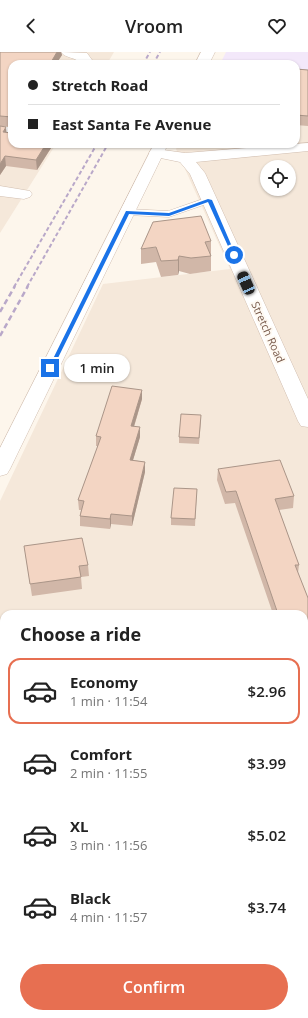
<!DOCTYPE html>
<meta charset="utf-8">
<style>
:root{--surface:#fff;--page:#f2f2f2;--text:#222;--muted:#767676;--line:#e0e0e0;--accent:#e76f51}
body{margin:0;font-family:"Open Sans",sans-serif;background:var(--page);color:var(--text);height:100vh;display:flex;flex-direction:column;font-size:15px;white-space:nowrap}
*{box-sizing:border-box;margin:0}
p{font-size:13px;color:var(--muted)}
.icon{flex:none;width:22px;height:22px;fill:none;stroke:currentColor;stroke-width:2;stroke-linecap:round;stroke-linejoin:round}
.map{position:relative;flex:1;overflow:hidden}
.side{position:absolute;left:0px;top:558px;width:308px;height:408px;display:flex;flex-direction:column;background:var(--surface);border-radius:12px 12px 0 0;box-shadow:0 1px 3px #0004}
.side>*{flex:none}
.top-card{position:absolute;left:8px;top:8px;width:292px;height:88px;border-radius:12px;box-shadow:0 1px 3px #0004;display:grid;align-content:center;height:88px;padding:0 20px;background:var(--surface)}
.controls{position:absolute;left:260px;top:108px;display:grid;gap:8px}
.controls a{display:grid;place-items:center;width:36px;height:36px;border-radius:50%;background:var(--surface);box-shadow:0 1px 3px #0004;font-size:20px}
.end{position:absolute;width:18px;height:18px;margin:-9px;border:5px solid #1a73e8;background:#fff;box-shadow:0 0 0 2px #fff}
.from{border-radius:50%}
.bubble{position:absolute;height:28px;border-radius:14px;background:var(--surface);box-shadow:0 1px 3px #0004;font-size:13px;font-weight:600;line-height:28px;text-align:center}
.car{position:absolute;width:12px;height:24px;margin:-12px -6px;border-radius:5px;box-shadow:0 0 3px 1px #0007;background:linear-gradient(#222 24%,#8ab4d8 0 40%,#222 0 76%,#8ab4d8 0 86%,#222 0)}
.top-card b{display:flex;align-items:center;gap:14px;height:38px;font-size:15px}
.top-card b+b{border-top:1px solid var(--line)}
.top-card i{width:10px;height:10px;background:var(--text)}
ul{padding:0;list-style:none}
li{display:flex;align-items:center;gap:12px;height:66px;margin:0 8px 6px;padding:0 12px;border:2px solid transparent;border-radius:12px}
li div{flex:1}
li b{display:block;font-size:15px}
li em{font-style:normal;font-weight:600}
li.current{border-color:var(--accent)}
li>.icon{width:36px;height:36px;stroke-width:1.5}
h2{padding:0 20px;font-size:18px;line-height:48px}
.button{display:flex;gap:8px;margin-top:auto;padding:8px 20px}
.button a{flex:1;height:46px;border-radius:24px;background:var(--accent);color:#fff;font-size:16px;font-weight:600;line-height:46px;text-align:center}
header{display:flex;justify-content:space-between;align-items:center;height:52px;padding:0 20px;background:var(--surface);font-size:18px;font-weight:600}
.map>svg:first-child{display:block}
</style>
<header><svg class="icon" aria-label="back" viewBox="0 0 24 24"><path d="M15 5l-7 7 7 7"/></svg>Vroom<svg class="icon" aria-label="heart" viewBox="0 0 24 24"><path d="M12 20l-8-8c-3-5 5-10 8-4 3-6 11-1 8 4z"/></svg></header>
<div class="map">
<svg width="308" height="966" viewBox="0 0 308 966">
<rect width="100%" height="100%" fill="#fdf6ec"/>
<g fill="#f5e8da" fill-rule="evenodd">
<polygon points="0,0 114,0 107,12 12,12 12,92 56,92 0,181"/>
<path d="M 296,47 L 308,48 L 308,966 L 0,966 L 0,449 L 103,232 L 230,217 L 176,97 L 179,92 L 296,92 ZM 267,115 L 289,115 L 289,137 L 267,137 ZM 4,562 L 304,562 L 304,962 L 4,962 Z"/>
</g>
<polygon fill="#f3e8fa" points="226,0 308,0 308,48 296,47 296,12 220,12"/>
<g fill="none" stroke-linecap="round" stroke-linejoin="round">
<defs>
<polygon id="service" points="209,145 212,146 212,150 169,165 127,163 122,160 127,157 168,159"/>
<g id="minor">
<path d="M 61,0 L 87,1 L 95,12 L 81,12 C 75,4 66,7 61,0 Z"/>
<rect x="0" y="75" width="12" height="8"/>
<polygon points="308,91 308,99 196,110 205,121 308,347 308,375 301,374 298,369 190,122 180,110 151,104 149,101 151,98 156,97 185,101"/>
<polygon points="0,134 30,139 32,142 30,145 24,147 0,144"/>
</g>
<g id="tertiary">
<polygon points="201,0 215,0 209,12 195,12"/>
<polygon points="154,92 168,92 10,417 7,422 0,424 0,396"/>
</g>
</defs>
<use href="#service" stroke="#d1beb0" stroke-width="1"/>
<use href="#minor" stroke="#d1beb0" stroke-width="1"/>
<use href="#tertiary" stroke="#d1beb0" stroke-width="1"/>
<use href="#service" fill="#fff" fill-rule="evenodd"/>
<use href="#minor" fill="#fff" fill-rule="evenodd"/>
<use href="#tertiary" fill="#fff" fill-rule="evenodd"/>
<g stroke="#b9a8c9" stroke-width="2" stroke-dasharray="4 2.5" stroke-linecap="butt">
<polyline points="143,12 150,0"/>
<polyline points="153,12 160,0"/>
<polyline points="14,235 97,92"/>
<polyline points="27,235 108,92"/>
</g>
<g stroke="#b9a8c9" stroke-width="2.5" stroke-dasharray="5.5 3.5" stroke-linecap="butt">
<polyline points="0,260 15,234"/>
<polyline points="0,284 28,234"/>
</g>
</g>
<g fill="#d1b7a8">
<polygon points="0,0 61,0 62,3 56,12 12,12 12,75 0,74"/>
<polygon points="296,17 308,18 308,74 296,73"/>
<polygon points="6,80 51,96 37,118 6,114 0,123"/>
<polygon points="211,189 211,219 190,222 179,219 178,223 161,225 156,210 141,212 141,197"/>
<polygon points="142,338 142,347 134,375 140,385 133,408 145,410 145,420 132,474 111,472 110,477 80,474 80,464 81,458 79,458 78,448 98,394 96,394 96,384"/>
<polygon points="201,369 199,392 179,391 179,385"/>
<polygon points="218,417 294,444 293,456 279,458 299,513 298,521 308,546 308,644 304,645 304,562 273,562 235,451 225,452 217,428"/>
<polygon points="197,437 195,474 171,473 171,466"/>
<polygon points="24,494 88,513 89,524 81,525 82,537 32,544"/>
<polygon points="308,696 308,787 304,787 304,697"/>
</g>
<g fill="#aa9588">
<polygon points="57,0 61,0 62,3 56,12 50,12"/>
<polygon points="6,75 7,84 3,80"/>
<polygon points="46,92 50,92 51,96 37,118 36,108"/>
<polygon points="5,104 6,114 0,123 0,112"/>
<polygon points="179,204 179,219 178,223 178,208"/>
<polygon points="142,338 142,347 131,384 131,374"/>
<polygon points="140,375 140,385 130,418 130,408"/>
<polygon points="145,410 145,420 132,474 132,464"/>
<polygon points="111,462 111,472 110,477 110,467"/>
</g>
<g fill="#f3d5c3" stroke="#aa9588">
<polygon points="0,0 57,0 50,12 12,12 12,65 0,64"/>
<polygon points="296,17 308,18 308,64 296,63"/>
<polygon points="0,74 6,75 3,80 12,81 12,92 46,92 36,108 5,104 0,112"/>
<polygon points="201,164 211,189 205,190 211,204 191,206 179,204 178,208 161,209 156,195 141,197 153,170"/>
<polygon points="112,334 142,338 131,374 140,375 130,408 145,410 132,464 111,462 110,467 80,464 84,449 78,448 101,385 96,384"/>
<polygon points="181,362 201,363 199,386 179,385"/>
<polygon points="280,408 294,444 275,447 299,513 295,513 308,546 308,633 304,634 304,562 278,562 236,439 226,440 218,417"/>
<polygon points="174,436 197,437 195,467 171,466"/>
<polygon points="82,486 88,513 79,514 81,525 30,532 24,494"/>
<polygon points="308,696 308,776 304,777 304,697"/>
</g>
<polygon fill="#1a73e8" points="208,147 212,148 236,204 232,203 208,150 169,164 129,162 53,316 48,317 126,159 169,161"/>
<g text-anchor="middle" stroke-width="4" stroke-linejoin="round" paint-order="stroke">
<g font-size="11" fill="#7a5c4d" stroke="#fffaf3">
<text transform="translate(268 280) rotate(66)" y="4">Stretch Road</text>
</g>
</g>
</svg>
<div class="controls">
<a><svg class="icon" aria-label="locate" viewBox="0 0 24 24"><circle cx="12" cy="12" r="6"/><path d="M12 2v4M12 18v4M2 12h4M18 12h4"/></svg></a>
</div>
<i class="end from" style="left:234px;top:203px"></i>
<i class="end" style="left:50px;top:316px"></i>
<div class="bubble" style="left:64px;top:302px;width:66px">1 min</div>
<i class="car" style="left:246px;top:231px;rotate:336deg"></i>
<div class="top-card">
<b><i class="from"></i>Stretch Road</b>
<b><i></i>East Santa Fe Avenue</b>
</div>
<section class="side">
<h2>Choose a ride</h2>
<ul>
<li class="current"><svg class="icon" aria-label="car" viewBox="0 0 24 24"><path d="M5 17H2v-5l4-1 3-4h7l3 4 3 1v5h-3M9 17h6M6 11h13"/><circle cx="7" cy="17" r="2"/><circle cx="17" cy="17" r="2"/></svg><div><b>Economy</b><p>1 min · 11:54</p></div><em>$2.96</em></li>
<li><svg class="icon" aria-label="car" viewBox="0 0 24 24"><path d="M5 17H2v-5l4-1 3-4h7l3 4 3 1v5h-3M9 17h6M6 11h13"/><circle cx="7" cy="17" r="2"/><circle cx="17" cy="17" r="2"/></svg><div><b>Comfort</b><p>2 min · 11:55</p></div><em>$3.99</em></li>
<li><svg class="icon" aria-label="car" viewBox="0 0 24 24"><path d="M5 17H2v-5l4-1 3-4h7l3 4 3 1v5h-3M9 17h6M6 11h13"/><circle cx="7" cy="17" r="2"/><circle cx="17" cy="17" r="2"/></svg><div><b>XL</b><p>3 min · 11:56</p></div><em>$5.02</em></li>
<li><svg class="icon" aria-label="car" viewBox="0 0 24 24"><path d="M5 17H2v-5l4-1 3-4h7l3 4 3 1v5h-3M9 17h6M6 11h13"/><circle cx="7" cy="17" r="2"/><circle cx="17" cy="17" r="2"/></svg><div><b>Black</b><p>4 min · 11:57</p></div><em>$3.74</em></li>
</ul>
<div class="button"><a>Confirm</a></div>
</section>
</div>
